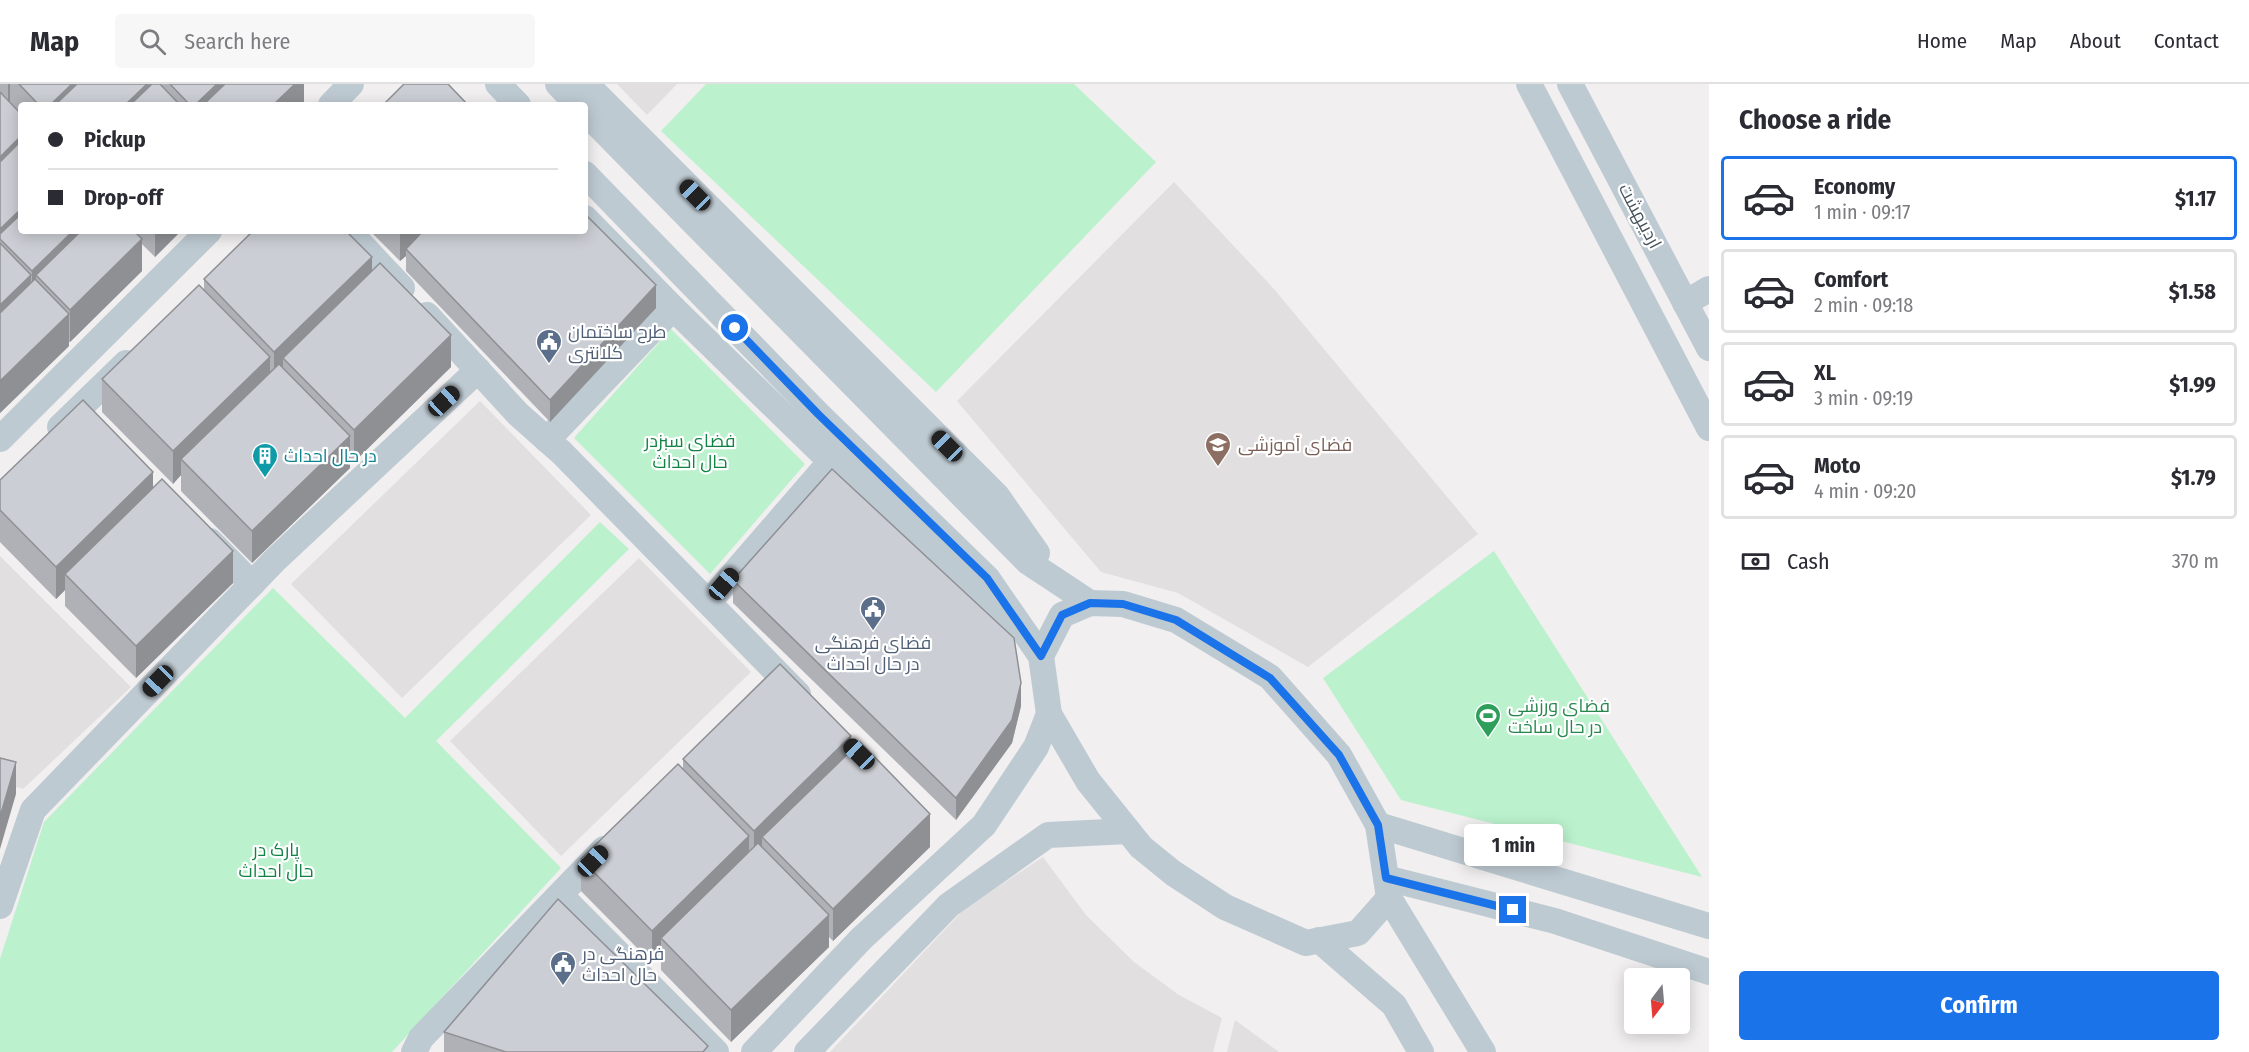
<!DOCTYPE html>
<meta charset="utf-8">
<style>
:root{--surface:#fff;--page:#f7f7f7;--text:#2b2b33;--muted:#7c7c81;--line:#e1e1e2;--accent:#1a73e8}
body{margin:0;font-family:"Fira Sans Condensed",Cairo,sans-serif;background:var(--page);color:var(--text);height:100vh;display:flex;flex-direction:column;font-size:22px;white-space:nowrap}
*{box-sizing:border-box;margin:0}
p{font-size:20px;color:var(--muted)}
.icon{flex:none;width:33px;height:33px;fill:none;stroke:currentColor;stroke-width:2;stroke-linecap:round;stroke-linejoin:round}
.map{position:relative;flex:1;overflow:hidden}
.drawer{display:flex;flex-direction:column;background:var(--surface);width:540px}
.drawer>*{flex:none}
.guide{position:absolute;left:18px;top:18px;width:570px;height:132px;border-radius:6px;box-shadow:0 3px 15px #0003;display:grid;align-content:center;height:132px;padding:0 30px;background:var(--surface)}
.needle{width:39px;rotate:196deg}
.tools{position:absolute;left:1624px;top:884px;display:grid;gap:12px}
.tools a{display:grid;place-items:center;width:66px;height:66px;border-radius:6px;background:var(--surface);box-shadow:0 3px 15px #0003;font-size:30px}
.end{position:absolute;width:27px;height:27px;margin:-14px;border:8px solid #1a73e8;background:#fff;box-shadow:0 0 0 3px #fff}
.from{border-radius:50%}
.bubble{position:absolute;height:42px;border-radius:6px;background:var(--surface);box-shadow:0 3px 15px #0003;font-size:20px;font-weight:700;line-height:42px;text-align:center}
.car{position:absolute;width:18px;height:36px;margin:-18px -9px;border-radius:8px;box-shadow:0 0 4px 2px #0007;background:linear-gradient(#222 24%,#8ab4d8 0 40%,#222 0 76%,#8ab4d8 0 86%,#222 0)}
.guide b{display:flex;align-items:center;gap:21px;height:57px;font-size:22px}
.guide b+b{border-top:2px solid var(--line)}
.guide i{width:15px;height:15px;background:var(--text)}
ul{padding:0;list-style:none}
li{display:flex;align-items:center;gap:18px;height:84px;margin:0 12px 9px;padding:0 18px;border:3px solid var(--line);border-radius:6px}
li div{flex:1}
li b{display:block;font-size:22px}
li em{font-style:normal;font-weight:700}
li.on{border-color:var(--accent)}
li>.icon{width:54px;height:54px;stroke-width:1.5}
h2{padding:0 30px;font-size:27px;line-height:72px}
.pay{display:flex;align-items:center;gap:15px;height:66px;padding:0 30px;font-size:22px}
.pay p{margin-inline-start:auto}
.cta{display:flex;gap:12px;margin-top:auto;padding:12px 30px}
.cta a{flex:1;height:69px;border-radius:6px;background:var(--accent);color:#fff;font-size:24px;font-weight:700;line-height:69px;text-align:center}
header{display:flex;align-items:center;gap:36px;box-sizing:border-box;height:84px;padding:0 30px;background:var(--surface);border-bottom:2px solid var(--line)}
header strong{font-size:28px}
nav{display:flex;gap:33px;margin-inline-start:auto;font-size:21px}
.search{width:420px;height:54px;background:var(--page);display:flex;align-items:center;gap:15px;box-sizing:border-box;padding:0 21px;border-radius:6px;color:var(--muted);font-size:22px}
main{display:flex;flex:1;min-height:0}
.map>svg:first-child{display:block}
</style>
<header>
<strong>Map</strong>
<div class="search"><svg class="icon" aria-label="search" viewBox="0 0 24 24"><circle cx="10" cy="10" r="6"/><path d="M15 15l6 6"/></svg>Search here</div>
<nav><a>Home</a><a>Map</a><a>About</a><a>Contact</a></nav>
</header>
<main>
<div class="map">
<svg width="1709" height="968" viewBox="0 0 1709 968">
<rect width="100%" height="100%" fill="#f1efef"/>
<g fill="#e2dfe1">
<polygon points="617,0 677,0 647,31"/>
<polygon points="1174,98 1274,205 1478,450 1308,583 1178,509 1101,488 957,317"/>
<polygon points="480,317 591,431 402,614 291,500"/>
<polygon points="0,472 131,603 23,705 0,698"/>
<polygon points="639,474 751,588 561,772 450,657"/>
<polygon points="1043,773 1086,831 1134,878 1179,911 1222,934 1213,968 830,968 964,825"/>
<polygon points="1235,936 1279,968 1227,968"/>
</g>
<g fill="#bbf1cd">
<polygon points="706,0 1074,0 1156,78 936,308 661,47"/>
<polygon points="671,245 805,380 710,490 574,354"/>
<polygon points="600,438 629,465 436,657 561,784 392,968 0,968 0,875 44,738 273,504 405,634"/>
<polygon points="1494,467 1702,793 1401,716 1323,594"/>
</g>
<g fill="none" stroke-linecap="round" stroke-linejoin="round">
<g stroke="#becad2" stroke-width="26">
<polyline points="498,0 518,21"/>
<polyline points="558,0 578,21"/>
<polyline points="586,0 997,412 1037,469"/>
<polyline points="1529,0 1709,344"/>
<polyline points="1570,0 1709,264"/>
<polyline points="331,21 351,0"/>
<polyline points="585,28 1028,478 1090,519"/>
<polyline points="585,90 818,330 987,494 1041,572"/>
<polyline points="585,134 673,224 1002,544"/>
<polyline points="355,154 402,204"/>
<polyline points="1685,219 1709,205"/>
<polyline points="427,231 518,330 562,369 798,610"/>
<polyline points="60,343 126,279"/>
<polyline points="0,355 209,147"/>
<polyline points="547,356 673,224"/>
<polyline points="210,457 252,500"/>
<polyline points="709,518 831,377"/>
<polygon points="1090,519 1123,520 1176,536 1270,593 1339,671 1378,741 1389,814 1358,849 1306,859 1225,823 1173,789 1141,763 1088,697 1049,630 1041,572 1062,531"/>
<polyline points="1378,741 1709,842"/>
<polyline points="1386,794 1555,837 1709,888"/>
<polyline points="560,811 716,968"/>
<polyline points="1389,814 1483,968"/>
<polyline points="0,822 33,726 275,476 478,286"/>
<polyline points="1319,856 1394,921 1421,968"/>
<polyline points="414,968 421,954 604,765"/>
<polyline points="754,968 861,855 984,741 1036,663 1049,630"/>
<polyline points="807,968 949,821 1048,751 1128,747"/>
</g>
</g>
<g fill="#afb1b6">
<polygon points="0,0 304,0 304,21 21,21 21,147 181,147 155,173 142,160 142,187 70,258 69,258 69,262 0,329"/>
<polygon points="370,147 585,147 656,224 550,338 406,187 406,172 400,177"/>
<polygon points="372,187 451,283 354,378 350,374 350,384 252,479 181,407 181,391 173,400 102,328 102,295 204,206 204,195"/>
<polygon points="0,396 153,404 233,499 136,594 65,522 65,506 56,515 0,458"/>
<polygon points="733,496 1021,622 1012,659 956,736 733,519"/>
<polygon points="851,667 930,763 833,857 829,853 829,863 731,958 661,886 661,870 652,879 581,807 581,775 683,685 683,675"/>
<polygon points="444,948 708,968 444,968"/>
</g>
<g fill="#8e9094">
<polygon points="8,0 10,0 10,19 8,22"/>
<polygon points="72,0 105,0 83,21 50,21"/>
<polygon points="147,0 154,0 154,21 125,21"/>
<polygon points="217,0 250,0 228,21 195,21"/>
<polygon points="295,0 304,0 304,21 273,21"/>
<polygon points="21,52 21,84 0,105 0,73"/>
<polygon points="21,125 21,147 0,155 0,145"/>
<polygon points="73,147 105,147 36,191 36,216 32,219 32,187"/>
<polygon points="155,147 181,147 155,173"/>
<polygon points="400,147 431,147 406,165 406,172 400,177"/>
<polygon points="142,155 142,187 70,258 70,226"/>
<polygon points="372,173 372,205 283,274 283,292 274,300 274,268"/>
<polygon points="31,191 31,223 0,253 0,221"/>
<polygon points="656,201 656,224 550,338 550,316"/>
<polygon points="69,230 69,262 0,329 0,297"/>
<polygon points="451,251 451,283 354,378 354,346"/>
<polygon points="270,273 270,305 181,375 181,391 173,400 173,367"/>
<polygon points="350,352 350,384 252,479 252,447"/>
<polygon points="153,388 153,420 65,490 65,506 56,515 56,483"/>
<polygon points="233,467 233,499 136,594 136,562"/>
<polygon points="1021,599 1021,622 1012,659 956,736 956,714"/>
<polygon points="851,652 851,684 762,753 762,771 754,779 754,747"/>
<polygon points="16,678 16,710 0,765 0,733"/>
<polygon points="930,730 930,763 833,857 833,825"/>
<polygon points="749,752 749,784 661,854 661,870 652,879 652,847"/>
<polygon points="829,831 829,863 731,958 731,926"/>
</g>
<g fill="#cbced4" stroke="#8e9094" stroke-width="1.5">
<polygon points="19,0 72,0 50,21 39,21"/>
<polygon points="77,0 147,0 125,21 55,21"/>
<polygon points="152,0 160,0 180,21 130,21"/>
<polygon points="170,0 217,0 195,21 190,21"/>
<polygon points="225,0 295,0 273,21 203,21"/>
<polygon points="404,0 448,0 468,21 383,21"/>
<polygon points="0,8 21,30 21,52 0,73"/>
<polygon points="21,57 21,125 0,145 0,78"/>
<polygon points="21,130 21,147 73,147 32,187 0,155 0,150"/>
<polygon points="585,130 656,201 550,316 406,165 423,147 585,147"/>
<polygon points="81,147 134,147 142,155 70,226 36,191"/>
<polygon points="253,147 346,147 372,173 274,268 204,195"/>
<polygon points="0,159 31,191 0,221"/>
<polygon points="380,179 451,251 354,346 283,274"/>
<polygon points="35,195 69,230 0,297 0,229"/>
<polygon points="199,201 270,273 173,367 102,295"/>
<polygon points="279,280 350,352 252,447 181,375"/>
<polygon points="83,316 153,388 56,483 0,426 0,396"/>
<polygon points="832,385 1014,554 1021,599 1012,636 956,714 733,496"/>
<polygon points="162,395 233,467 136,562 65,490"/>
<polygon points="780,580 851,652 754,747 683,675"/>
<polygon points="860,658 930,730 833,825 762,753"/>
<polygon points="0,674 16,678 0,733"/>
<polygon points="678,680 749,752 652,847 581,775"/>
<polygon points="758,759 829,831 731,926 661,854"/>
<polygon points="558,815 708,962 703,968 506,968 444,948"/>
</g>
<g fill="none" stroke-linecap="round" stroke-linejoin="round">
<polyline stroke="#1a73e8" stroke-width="8" points="735,244 818,330 987,494 1041,572 1062,531 1090,519 1123,520 1176,536 1270,594 1339,671 1378,741 1386,794 1513,826"/>
</g>
<defs>
<symbol id="civic-pin" viewBox="-11 -11 22 30"><path d="M0 17L-7.5 6A9.5 9.5 0 1 1 7.5 6Z" fill="#5c6f8a" stroke="#fff"/><path d="M-.6-6.5H3V-4.5H.6V-3L4-1V1h2V6H-6V1h2V-1L-.6-3ZM-1.2 2.5V6h2.4V2.5Z" fill="#fff"/></symbol>
<symbol id="school-pin" viewBox="-11 -11 22 30"><path d="M0 17L-7.5 6A9.5 9.5 0 1 1 7.5 6Z" fill="#8d6e63" stroke="#fff"/><path d="M0-5L7-2L0 1L-7-2ZM-4 1L0 2.5L4 1V4Q0 6-4 4Z" fill="#fff"/></symbol>
<symbol id="building-pin" viewBox="-11 -11 22 30"><path d="M0 17L-7.5 6A9.5 9.5 0 1 1 7.5 6Z" fill="#0f9aa8" stroke="#fff"/><path d="M-4-6H4V6H1V3H-1V6H-4ZM-2.5-4.3h1.7v1.8h-1.7ZM.8-4.3h1.7v1.8H.8ZM-2.5-1h1.7V.8h-1.7ZM.8-1h1.7V.8H.8Z" fill="#fff"/></symbol>
<symbol id="stadium-pin" viewBox="-11 -11 22 30"><path d="M0 17L-7.5 6A9.5 9.5 0 1 1 7.5 6Z" fill="#2e9e5b" stroke="#fff"/><path d="M0-5a6.5 5 0 1 0 0 10a6.5 5 0 1 0 0-10ZM-3.5-1.8h7v3.6h-7Z" fill="#fff"/></symbol>
</defs>
<g fill-rule="evenodd">
<use href="#civic-pin" x="534" y="243" width="30" height="40"/>
<use href="#school-pin" x="1203" y="346" width="30" height="40"/>
<use href="#building-pin" x="250" y="357" width="30" height="40"/>
<use href="#civic-pin" x="858" y="510" width="30" height="40"/>
<use href="#stadium-pin" x="1473" y="617" width="30" height="40"/>
<use href="#civic-pin" x="548" y="865" width="30" height="40"/>
</g>
<g text-anchor="middle" stroke-width="4.5" stroke-linejoin="round" paint-order="stroke">
<g font-size="18" fill="#46535d" stroke="#fff">
<text transform="translate(1640 132) rotate(62)" y="6">اردیبهشت</text>
</g>
<g font-size="18" fill="#4e5e75" stroke="#fff" text-anchor="start">
<text x="568" y="254">طرح ساختمان<tspan x="568" dy="21">کلانتری</tspan></text>
<text x="873" y="565" text-anchor="middle">فضای فرهنگی<tspan x="873" dy="21">در حال احداث</tspan></text>
<text x="582" y="876">فرهنگی در<tspan x="582" dy="21">حال احداث</tspan></text>
</g>
<g font-size="18" fill="#128345" stroke="#fff">
<text x="690" y="363">فضای سبزدر<tspan x="690" dy="21">حال احداث</tspan></text>
<text x="276" y="772">پارک در<tspan x="276" dy="21">حال احداث</tspan></text>
</g>
<g font-size="18" fill="#785e54" stroke="#fff" text-anchor="start">
<text x="1238" y="367">فضای آموزشی</text>
</g>
<g font-size="18" fill="#0d838f" stroke="#fff" text-anchor="start">
<text x="284" y="378">در حال احداث</text>
</g>
<g font-size="18" fill="#27864d" stroke="#fff" text-anchor="start">
<text x="1508" y="628">فضای ورزشی<tspan x="1508" dy="21">در حال ساخت</tspan></text>
</g>
</g>
</svg>
<div class="tools">
<a><svg class="needle" viewBox="-14 -14 28 28"><path d="M0-13l5 13h-10z" fill="#e53935"/><path d="M0 13l5-13h-10z" fill="#7c7c81"/></svg></a>
</div>
<i class="end from" style="left:735px;top:244px"></i>
<i class="end" style="left:1513px;top:826px"></i>
<div class="bubble" style="left:1464px;top:740px;width:99px">1 min</div>
<i class="car" style="left:695px;top:111px;rotate:315deg"></i>
<i class="car" style="left:444px;top:317px;rotate:47deg"></i>
<i class="car" style="left:947px;top:362px;rotate:315deg"></i>
<i class="car" style="left:724px;top:500px;rotate:41deg"></i>
<i class="car" style="left:158px;top:597px;rotate:224deg"></i>
<i class="car" style="left:859px;top:670px;rotate:314deg"></i>
<i class="car" style="left:593px;top:777px;rotate:44deg"></i>
<div class="guide">
<b><i class="from"></i>Pickup</b>
<b><i></i>Drop-off</b>
</div>
</div>
<section class="drawer">
<h2>Choose a ride</h2>
<ul>
<li class="on"><svg class="icon" aria-label="car" viewBox="0 0 24 24"><path d="M5 17H2v-5l4-1 3-4h7l3 4 3 1v5h-3M9 17h6M6 11h13"/><circle cx="7" cy="17" r="2"/><circle cx="17" cy="17" r="2"/></svg><div><b>Economy</b><p>1 min · 09:17</p></div><em>$1.17</em></li>
<li><svg class="icon" aria-label="car" viewBox="0 0 24 24"><path d="M5 17H2v-5l4-1 3-4h7l3 4 3 1v5h-3M9 17h6M6 11h13"/><circle cx="7" cy="17" r="2"/><circle cx="17" cy="17" r="2"/></svg><div><b>Comfort</b><p>2 min · 09:18</p></div><em>$1.58</em></li>
<li><svg class="icon" aria-label="car" viewBox="0 0 24 24"><path d="M5 17H2v-5l4-1 3-4h7l3 4 3 1v5h-3M9 17h6M6 11h13"/><circle cx="7" cy="17" r="2"/><circle cx="17" cy="17" r="2"/></svg><div><b>XL</b><p>3 min · 09:19</p></div><em>$1.99</em></li>
<li><svg class="icon" aria-label="car" viewBox="0 0 24 24"><path d="M5 17H2v-5l4-1 3-4h7l3 4 3 1v5h-3M9 17h6M6 11h13"/><circle cx="7" cy="17" r="2"/><circle cx="17" cy="17" r="2"/></svg><div><b>Moto</b><p>4 min · 09:20</p></div><em>$1.79</em></li>
</ul>
<div class="pay"><svg class="icon" aria-label="cash" viewBox="0 0 24 24"><path d="M3 7h18v10H3z"/><circle cx="12" cy="12" r="2"/></svg>Cash<p>370 m</p></div>
<div class="cta"><a>Confirm</a></div>
</section>
</main>
